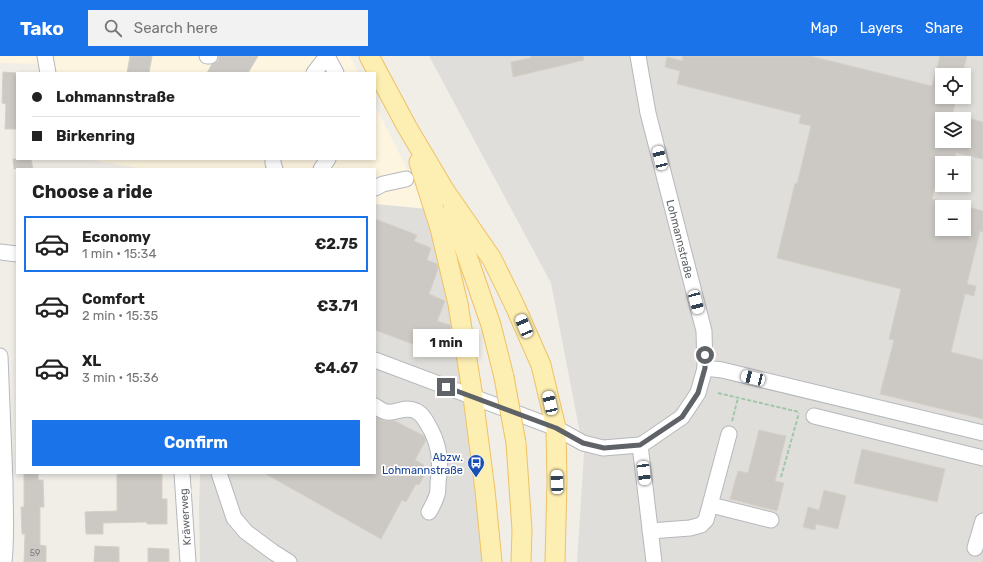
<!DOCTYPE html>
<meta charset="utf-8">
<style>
:root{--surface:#fff;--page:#f2f2f2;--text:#222;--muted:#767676;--line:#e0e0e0;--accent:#1a73e8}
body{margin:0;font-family:Rubik,sans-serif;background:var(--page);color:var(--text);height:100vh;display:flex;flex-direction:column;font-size:15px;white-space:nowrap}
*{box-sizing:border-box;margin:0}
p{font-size:13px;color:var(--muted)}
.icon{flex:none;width:22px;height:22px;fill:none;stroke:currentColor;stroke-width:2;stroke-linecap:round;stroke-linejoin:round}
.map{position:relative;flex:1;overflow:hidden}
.details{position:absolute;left:16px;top:112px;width:360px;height:306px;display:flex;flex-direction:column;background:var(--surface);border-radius:0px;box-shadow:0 2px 6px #0003}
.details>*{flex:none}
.banner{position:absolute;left:16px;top:16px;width:360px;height:88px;border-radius:0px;box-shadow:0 2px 6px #0003;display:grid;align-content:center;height:88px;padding:0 16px;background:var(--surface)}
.fabs{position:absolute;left:935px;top:12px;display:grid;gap:8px}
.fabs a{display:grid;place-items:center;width:36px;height:36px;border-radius:0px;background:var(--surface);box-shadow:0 2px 6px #0003;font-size:20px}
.end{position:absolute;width:18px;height:18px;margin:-9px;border:5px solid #5f6368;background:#fff;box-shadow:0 0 0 2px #fff}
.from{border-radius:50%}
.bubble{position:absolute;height:28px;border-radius:0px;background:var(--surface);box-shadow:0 2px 6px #0003;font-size:13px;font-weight:700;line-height:28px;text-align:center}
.car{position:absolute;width:12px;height:24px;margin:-12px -6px;border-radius:5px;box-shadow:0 0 3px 1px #0007;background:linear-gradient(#fff 24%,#345 0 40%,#fff 0 76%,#345 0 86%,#fff 0)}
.banner b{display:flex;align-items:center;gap:14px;height:38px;font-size:15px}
.banner b+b{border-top:1px solid var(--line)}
.banner i{width:10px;height:10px;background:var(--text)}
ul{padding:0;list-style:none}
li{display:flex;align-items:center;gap:12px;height:56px;margin:0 8px 6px;padding:0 8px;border:2px solid transparent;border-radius:0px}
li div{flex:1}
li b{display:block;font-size:15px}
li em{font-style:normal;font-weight:700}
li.active{border-color:var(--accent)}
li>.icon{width:36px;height:36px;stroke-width:1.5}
h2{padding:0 16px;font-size:18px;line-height:48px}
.button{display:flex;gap:8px;margin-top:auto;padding:8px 16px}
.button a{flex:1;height:46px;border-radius:0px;background:var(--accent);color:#fff;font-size:16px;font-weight:700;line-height:46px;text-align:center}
header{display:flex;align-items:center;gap:24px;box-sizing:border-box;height:56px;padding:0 20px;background:var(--accent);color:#fff}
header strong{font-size:19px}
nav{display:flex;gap:22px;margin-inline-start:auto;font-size:14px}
.search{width:280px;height:36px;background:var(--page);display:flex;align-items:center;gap:10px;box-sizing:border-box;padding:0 14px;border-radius:0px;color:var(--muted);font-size:15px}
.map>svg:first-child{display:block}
</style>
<header>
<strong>Tako</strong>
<div class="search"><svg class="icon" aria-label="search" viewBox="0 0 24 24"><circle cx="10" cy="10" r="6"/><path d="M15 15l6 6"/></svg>Search here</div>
<nav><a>Map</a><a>Layers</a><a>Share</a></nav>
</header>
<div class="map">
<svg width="983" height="506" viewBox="0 0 983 506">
<rect width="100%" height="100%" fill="#f1eee8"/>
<g fill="#fdf5e0">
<polygon points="0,0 350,0 359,17 47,17 46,8 0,7"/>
<polygon points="375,49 427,153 375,148 375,113 144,113 86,103 375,103"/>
</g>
<g fill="#e0deda" fill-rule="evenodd">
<path d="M 429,0 L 983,0 L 983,506 L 577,506 L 584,398 L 551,227 ZM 942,19 L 964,19 L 964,41 L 942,41 ZM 942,63 L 964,63 L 964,85 L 942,85 ZM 942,107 L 964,107 L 964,129 L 942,129 ZM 942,151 L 964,151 L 964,173 L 942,173 Z"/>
<polygon points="375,148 427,153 452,254 484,506 200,506 199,453 200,417 375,417"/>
</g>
<g fill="#ccc9c5" stroke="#d5d0c6">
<polygon points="130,0 152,0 149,17 127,17"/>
<polygon points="219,0 258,0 248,17 207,17 212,8 218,5"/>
<polygon points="531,0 583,0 584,4 513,21 511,6 531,2"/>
<polygon points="683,0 810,0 932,30 940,0 967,0 962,19 942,19 942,41 957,41 951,63 942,63 942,85 964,85 964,61 983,66 983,103 956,97 954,103 942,100 932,143 942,145 942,173 964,173 964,150 983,155 983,176 980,175 967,228 976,230 974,240 965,238 951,296 983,304 983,363 880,338 894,284 889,283 901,233 777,202 795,127 797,128 811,70 799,67 801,59 677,28 680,15 665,11 667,1 682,5"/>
<polygon points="3,16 17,17 17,73 5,73 6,48 2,47"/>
<polygon points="13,103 31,103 33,113 14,113"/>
<polygon points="375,163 417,179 414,185 431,192 427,204 437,208 438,213 429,238 445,245 437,265 450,269 451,275 442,299 375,274"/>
<polygon points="375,361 384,365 395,365 424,380 426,384 415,404 424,409 421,415 425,418 419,429 416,428 406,446 402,444 381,483 264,417 375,417"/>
<polygon points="759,374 786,380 775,425 784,427 777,455 730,443 738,415 748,417"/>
<polygon points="862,393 945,413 937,446 854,427"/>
<polygon points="24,417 38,417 38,424 43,424 44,451 40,451 40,489 46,490 46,506 24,506 25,478 22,478 21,451 24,451"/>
<polygon points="117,417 162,417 162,443 167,443 167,468 147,468 147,466 103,467 103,478 86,478 85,456 117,455"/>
<polygon points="824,434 846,440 838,473 816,468 815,474 803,471 808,451 819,454"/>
<polygon points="95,490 119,491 119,506 94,506"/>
<polygon points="148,492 169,493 169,506 148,506"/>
</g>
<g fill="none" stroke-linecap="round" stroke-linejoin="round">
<defs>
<g id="minor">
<polyline points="45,0 48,17"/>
<polyline points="207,0 210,0"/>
<polyline points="327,0 336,17"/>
<polyline points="314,17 327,0"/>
<polyline points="273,103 273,107 275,113"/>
<polyline points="321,113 328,103"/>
<polyline points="375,132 383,128 406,123"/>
<polyline points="0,196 17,198"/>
<path d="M 0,300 C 2,342 3,384 5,426 C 5,453 7,479 4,506"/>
<polyline points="375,304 556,372 583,387 603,392 640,389 644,387 682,361 698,337 705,312 704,275 648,57 638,0"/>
<polyline points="705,312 722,314 983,377"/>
<path d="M 375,350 C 378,352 382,355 386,356 C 396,358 405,349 416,355 C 423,358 427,367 431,374 C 440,392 441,407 438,427 C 438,431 438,436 437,439 C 435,445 432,451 429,456"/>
<polyline points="814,360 983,402"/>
<polyline points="640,389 654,506"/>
<polyline points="182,417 188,506"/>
<polyline points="219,417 234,462 246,476 273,496 289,506"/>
<polyline points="711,449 771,464"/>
<polyline points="650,475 690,472 701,469 706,464 729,378"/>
<polyline points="975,492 983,465"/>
</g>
<g id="major">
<polyline points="369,0 407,71 445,135 492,203 515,250 541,309 556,372 557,426 555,506"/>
<polyline points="419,106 440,172 458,248 473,341 485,434 492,506"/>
<polyline points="452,156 491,269 504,321"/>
<polyline points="516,387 522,474 521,506"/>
</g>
</defs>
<use href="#minor" stroke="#b5b8bc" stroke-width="17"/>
<use href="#major" stroke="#eec264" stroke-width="21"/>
<g stroke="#9fc8a9" stroke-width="2" stroke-dasharray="4 2" stroke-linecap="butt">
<polyline points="718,337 799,356"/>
<polyline points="732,365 738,342"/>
<polyline points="781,421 799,357"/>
</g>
<use href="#minor" stroke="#fff" stroke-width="15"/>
<use href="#major" stroke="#fdeeb1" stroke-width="19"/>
<defs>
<polyline id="major-bridge" points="504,321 516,387"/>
</defs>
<use href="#major-bridge" stroke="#eec264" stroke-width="21" stroke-linecap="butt"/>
<use href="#major-bridge" stroke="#fdeeb1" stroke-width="19"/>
</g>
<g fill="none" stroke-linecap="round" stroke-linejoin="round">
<polyline stroke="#5f6368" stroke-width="5" points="446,331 556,372 583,387 604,392 640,389 682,361 698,337 705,312 705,299"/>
</g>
<defs>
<symbol id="bus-pin" viewBox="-11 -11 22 30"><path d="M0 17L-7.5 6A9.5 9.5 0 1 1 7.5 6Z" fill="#1a4fb4" stroke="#fff"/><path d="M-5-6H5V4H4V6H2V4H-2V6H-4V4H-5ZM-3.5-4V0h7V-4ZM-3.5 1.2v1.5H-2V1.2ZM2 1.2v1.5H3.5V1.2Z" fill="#fff"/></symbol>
</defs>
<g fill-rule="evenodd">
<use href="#bus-pin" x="466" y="397" width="20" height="27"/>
</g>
<g text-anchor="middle" stroke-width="3.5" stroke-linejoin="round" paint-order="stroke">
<g font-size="9" fill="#7a7c7f">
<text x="35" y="500">59</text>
</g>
<g font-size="11" fill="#5f6368" stroke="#fff">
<text transform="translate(680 183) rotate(76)" y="4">Lohmannstraße</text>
<text transform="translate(185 461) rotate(-94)" y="4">Kräwerweg</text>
</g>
<g font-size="11" fill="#164399" stroke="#fff" text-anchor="end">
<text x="463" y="405">Abzw.<tspan x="463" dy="13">Lohmannstraße</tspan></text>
</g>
</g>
</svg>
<div class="fabs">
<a><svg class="icon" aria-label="locate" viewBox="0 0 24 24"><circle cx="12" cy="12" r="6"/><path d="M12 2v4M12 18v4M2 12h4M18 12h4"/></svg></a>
<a><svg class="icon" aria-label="layers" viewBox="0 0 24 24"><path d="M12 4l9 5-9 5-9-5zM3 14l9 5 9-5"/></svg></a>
<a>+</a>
<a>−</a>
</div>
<i class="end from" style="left:705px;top:299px"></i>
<i class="end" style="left:446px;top:331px"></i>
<div class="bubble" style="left:413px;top:273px;width:66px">1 min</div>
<i class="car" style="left:660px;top:102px;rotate:346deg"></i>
<i class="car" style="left:696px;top:246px;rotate:165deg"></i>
<i class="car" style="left:524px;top:270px;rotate:337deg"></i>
<i class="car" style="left:753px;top:322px;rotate:284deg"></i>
<i class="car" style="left:550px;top:347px;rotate:347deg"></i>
<i class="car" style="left:644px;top:417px;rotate:173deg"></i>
<i class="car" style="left:557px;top:426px;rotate:358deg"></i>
<div class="banner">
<b><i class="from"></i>Lohmannstraße</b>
<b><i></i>Birkenring</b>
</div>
<section class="details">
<h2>Choose a ride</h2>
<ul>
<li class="active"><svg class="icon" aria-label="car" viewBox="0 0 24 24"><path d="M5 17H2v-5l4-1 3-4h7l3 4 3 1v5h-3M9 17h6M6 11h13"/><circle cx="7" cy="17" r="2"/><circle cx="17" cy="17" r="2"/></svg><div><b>Economy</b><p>1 min · 15:34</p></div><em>€2.75</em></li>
<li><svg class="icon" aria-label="car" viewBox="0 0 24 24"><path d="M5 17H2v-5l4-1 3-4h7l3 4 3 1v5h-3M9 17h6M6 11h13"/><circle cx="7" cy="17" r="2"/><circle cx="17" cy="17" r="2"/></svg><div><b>Comfort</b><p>2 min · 15:35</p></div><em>€3.71</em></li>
<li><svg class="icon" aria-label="car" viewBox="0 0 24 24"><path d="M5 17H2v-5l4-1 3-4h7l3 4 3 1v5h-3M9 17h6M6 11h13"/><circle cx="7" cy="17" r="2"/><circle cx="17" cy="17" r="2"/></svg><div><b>XL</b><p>3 min · 15:36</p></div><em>€4.67</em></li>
</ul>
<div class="button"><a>Confirm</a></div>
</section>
</div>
